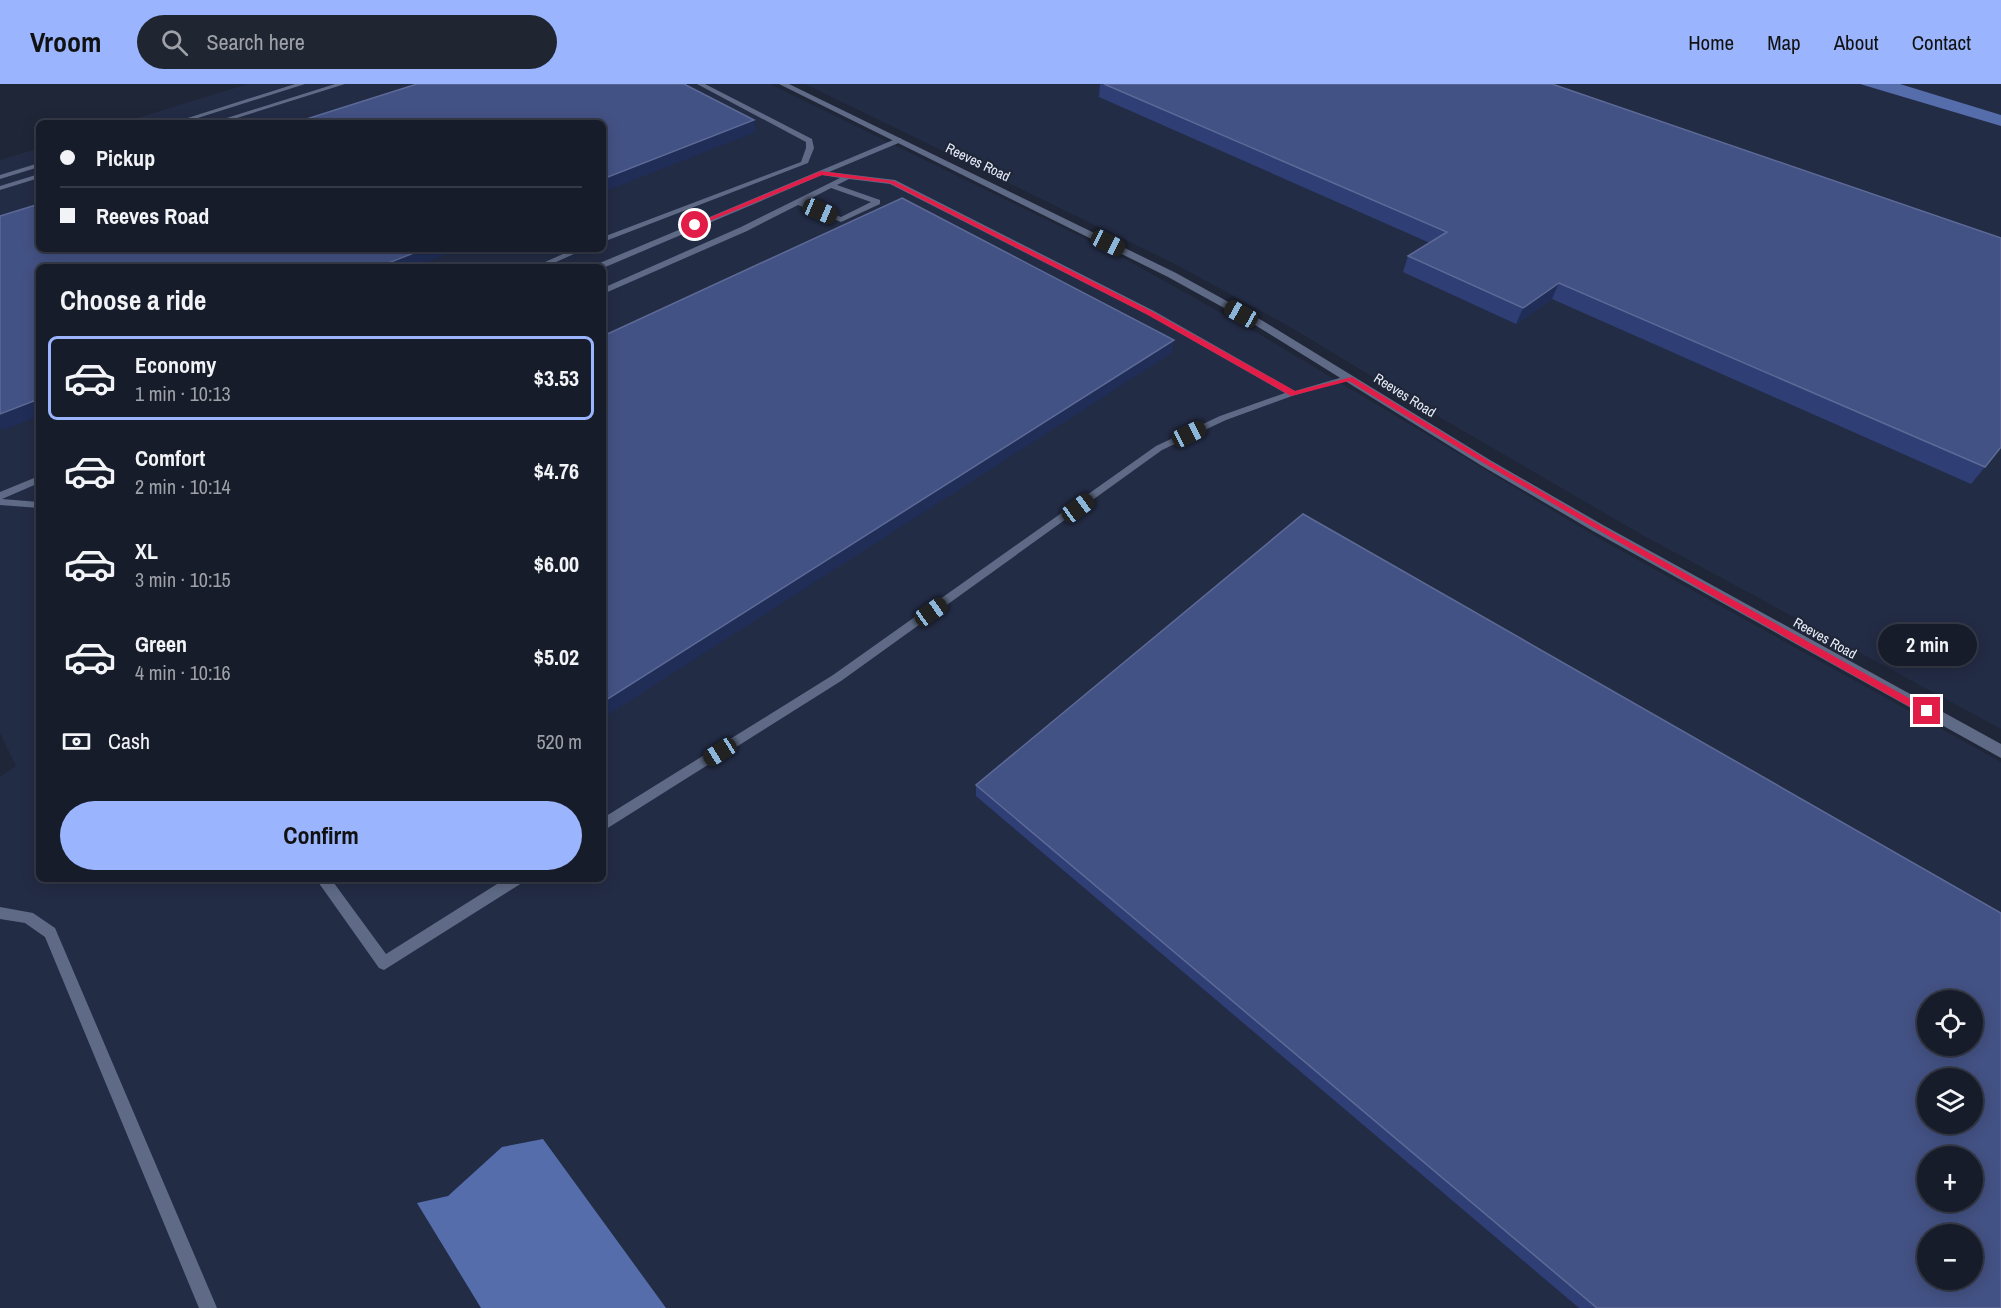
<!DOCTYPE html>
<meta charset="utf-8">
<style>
:root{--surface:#171c2a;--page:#202532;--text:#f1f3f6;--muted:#9ea1a8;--line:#363a47;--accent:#9ab5fd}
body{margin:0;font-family:"Archivo Narrow",sans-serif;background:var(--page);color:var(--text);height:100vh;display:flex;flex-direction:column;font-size:22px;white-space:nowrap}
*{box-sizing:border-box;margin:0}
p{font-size:20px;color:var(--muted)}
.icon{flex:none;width:33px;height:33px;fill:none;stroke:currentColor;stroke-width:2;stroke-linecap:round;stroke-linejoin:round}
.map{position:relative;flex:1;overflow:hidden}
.details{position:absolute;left:36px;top:180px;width:570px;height:618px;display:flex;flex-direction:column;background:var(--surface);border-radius:9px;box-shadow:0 3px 15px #0003,0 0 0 2px var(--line)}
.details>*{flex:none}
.hud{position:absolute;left:36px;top:36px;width:570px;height:132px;border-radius:9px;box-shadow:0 3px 15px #0003,0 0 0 2px var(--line);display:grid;align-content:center;height:132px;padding:0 24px;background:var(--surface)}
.fabs{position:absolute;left:1917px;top:906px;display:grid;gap:12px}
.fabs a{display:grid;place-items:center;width:66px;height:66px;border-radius:50%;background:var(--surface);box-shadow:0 3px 15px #0003,0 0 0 2px var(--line);font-size:30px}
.end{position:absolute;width:27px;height:27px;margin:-14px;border:8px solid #e11d48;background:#fff;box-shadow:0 0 0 3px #fff}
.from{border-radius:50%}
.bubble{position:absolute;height:42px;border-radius:21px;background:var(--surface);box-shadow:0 3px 15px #0003,0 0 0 2px var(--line);font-size:20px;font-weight:700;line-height:42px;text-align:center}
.car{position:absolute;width:18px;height:36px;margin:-18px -9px;border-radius:8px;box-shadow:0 0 4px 2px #0007;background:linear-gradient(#222 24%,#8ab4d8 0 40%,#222 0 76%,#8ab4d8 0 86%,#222 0)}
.hud b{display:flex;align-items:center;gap:21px;height:57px;font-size:22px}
.hud b+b{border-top:2px solid var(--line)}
.hud i{width:15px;height:15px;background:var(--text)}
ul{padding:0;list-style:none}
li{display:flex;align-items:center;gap:18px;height:84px;margin:0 12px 9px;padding:0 12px;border:3px solid transparent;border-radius:9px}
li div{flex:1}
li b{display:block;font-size:22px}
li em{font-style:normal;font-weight:700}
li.active{border-color:var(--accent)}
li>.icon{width:54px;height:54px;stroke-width:1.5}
h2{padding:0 24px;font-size:27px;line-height:72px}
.pay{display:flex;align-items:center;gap:15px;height:66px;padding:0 24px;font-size:22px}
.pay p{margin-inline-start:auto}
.primary-button{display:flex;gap:12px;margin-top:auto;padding:12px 24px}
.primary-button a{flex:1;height:69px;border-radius:36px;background:var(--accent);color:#111;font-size:24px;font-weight:700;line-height:69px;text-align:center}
header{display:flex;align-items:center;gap:36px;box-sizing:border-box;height:84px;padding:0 30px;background:var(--accent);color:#111}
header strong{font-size:28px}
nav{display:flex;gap:33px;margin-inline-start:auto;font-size:21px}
.search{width:420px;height:54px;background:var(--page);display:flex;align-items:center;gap:15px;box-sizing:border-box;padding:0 21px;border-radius:33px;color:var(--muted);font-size:22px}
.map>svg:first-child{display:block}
</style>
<header>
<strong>Vroom</strong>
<div class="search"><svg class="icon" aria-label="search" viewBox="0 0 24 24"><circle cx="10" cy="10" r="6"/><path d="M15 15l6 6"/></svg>Search here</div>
<nav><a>Home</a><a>Map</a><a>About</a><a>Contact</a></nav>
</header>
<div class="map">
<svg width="2001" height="1224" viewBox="0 0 2001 1224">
<rect width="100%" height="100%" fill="#1f2638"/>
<g fill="#232c45" fill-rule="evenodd">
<path d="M 248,0 L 770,0 L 1116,170 L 1259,250 L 1602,456 L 2001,678 L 2001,1224 L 0,1224 L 0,693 L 16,682 L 0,649 L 0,76 L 39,64 L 39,165 L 603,165 L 603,39 L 121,39 ZM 39,183 L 603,183 L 603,795 L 39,795 ZM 1928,916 L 1972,916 L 1972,962 L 1928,962 ZM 1928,994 L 1972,994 L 1972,1040 L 1928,1040 ZM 1928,1072 L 1972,1072 L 1972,1118 L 1928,1118 ZM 1928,1150 L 1972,1150 L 1972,1196 L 1928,1196 Z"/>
<polygon points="805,0 2001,0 2001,645 1646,453 1429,327 1292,244 1175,180"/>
</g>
<g fill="#566dac">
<polygon points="1860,0 1900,0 2001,31 2001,42"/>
<polygon points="543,1055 666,1224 481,1224 417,1119 448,1112 502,1063"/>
</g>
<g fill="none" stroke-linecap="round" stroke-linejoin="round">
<g fill="#5f6a86" fill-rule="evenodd">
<polygon points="295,0 305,0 182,39 172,39"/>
<polygon points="335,0 345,0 221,39 211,39"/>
<polygon points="697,0 705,0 812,55 814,64 808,79 603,158 603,153 801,78 806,64 806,58"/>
<path d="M 898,54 L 901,54 L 901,58 L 829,88 L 895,96 L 1154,227 L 1295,307 L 1350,291 L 1355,294 L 1292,312 L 1226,336 L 1162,366 L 841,597 L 603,747 L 603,734 L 833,591 L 1156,362 L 1220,332 L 1285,309 L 1148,231 L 890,100 L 849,95 L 837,101 L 880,116 L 880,120 L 841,138 L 798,121 L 747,147 L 603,210 L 603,204 L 741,143 L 840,94 L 822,91 L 603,184 L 594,183 L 595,181 ZM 831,104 L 871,118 L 841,133 L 804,118 Z"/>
<polygon points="39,79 39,83 0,95 0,91"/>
<polygon points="39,90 39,94 0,106 0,102"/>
<polygon points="574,165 585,165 545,183 534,183"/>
<polygon points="39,392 39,399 2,415 39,418 39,424 0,421 0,408"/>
<polygon points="316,795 331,795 386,870 505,795 524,795 522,799 384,886 379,884"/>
<polygon points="0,823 33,829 55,844 217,1224 199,1224 45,853 25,839 0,835"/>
</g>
<polygon fill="#5f6a86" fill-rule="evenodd" points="779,0 789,0 1176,189 1263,237 1490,376 1603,441 2001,660 2001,674 1593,447 1482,382 1255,241 1168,193"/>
</g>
<g fill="#2f3f76">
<polygon points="1100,0 1552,0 1985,383 1971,400 1552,215 1516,240 1403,188 1408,172 1430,159 1099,13"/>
<polygon points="976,701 2001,1224 1579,1224 976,712"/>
</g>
<g fill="#202d57">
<polygon points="754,36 756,48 603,108 603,95"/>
<polygon points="424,165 460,165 414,183 378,183"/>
<polygon points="1559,199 1552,215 1516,240 1523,224"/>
<polygon points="1174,256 1172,269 603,634 603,618"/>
<polygon points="39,315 39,332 3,346 0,342 0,330"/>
</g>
<g fill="#435284" stroke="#5d6a97" stroke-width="1.5" fill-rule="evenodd">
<polygon points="417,0 684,0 754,36 603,95 603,39 294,39"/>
<polygon points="1104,0 1552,0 2001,154 2001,363 1985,383 1559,199 1523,224 1408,172 1447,148"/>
<polygon points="902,114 1174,256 603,618 603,252"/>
<polygon points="39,120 39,165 424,165 378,183 39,183 39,315 0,330 0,132"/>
<path d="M 1303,430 L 2001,829 L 2001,1224 L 1597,1224 L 976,701 ZM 1928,916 L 1972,916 L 1972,962 L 1928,962 ZM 1928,994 L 1972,994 L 1972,1040 L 1928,1040 ZM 1928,1072 L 1972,1072 L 1972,1118 L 1928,1118 ZM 1928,1150 L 1972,1150 L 1972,1196 L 1928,1196 Z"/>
</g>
<path fill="#e11d48" d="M 821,87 L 894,97 L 1153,228 L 1295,307 L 1352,293 L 1489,377 L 1601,442 L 1932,627 L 1930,630 L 1923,630 C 1730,522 1537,414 1349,297 L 1291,312 L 1148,231 L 890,99 L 822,91 L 697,142 L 692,141 Z"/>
<g text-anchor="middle" stroke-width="4.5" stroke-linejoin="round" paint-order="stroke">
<g font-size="14" fill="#e8edfa" stroke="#1f2638">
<text transform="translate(978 78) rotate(26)" y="5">Reeves Road</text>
<text transform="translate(1405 311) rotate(32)" y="5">Reeves Road</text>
<text transform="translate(1825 554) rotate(29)" y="5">Reeves Road</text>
</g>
</g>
</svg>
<div class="fabs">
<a><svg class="icon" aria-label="locate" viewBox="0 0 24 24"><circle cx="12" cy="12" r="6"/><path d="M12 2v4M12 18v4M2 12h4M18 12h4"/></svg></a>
<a><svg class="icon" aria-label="layers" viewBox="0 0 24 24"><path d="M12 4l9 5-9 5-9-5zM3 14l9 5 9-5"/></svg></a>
<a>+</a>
<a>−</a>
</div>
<i class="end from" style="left:695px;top:141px"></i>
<i class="end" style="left:1927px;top:627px"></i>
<div class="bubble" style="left:1878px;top:540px;width:99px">2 min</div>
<i class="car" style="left:820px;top:127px;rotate:113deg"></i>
<i class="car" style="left:1108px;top:159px;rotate:117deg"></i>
<i class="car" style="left:1241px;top:230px;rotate:299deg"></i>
<i class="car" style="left:1189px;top:350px;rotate:64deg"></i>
<i class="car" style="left:1078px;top:424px;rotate:54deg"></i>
<i class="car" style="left:931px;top:528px;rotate:55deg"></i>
<i class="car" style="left:720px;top:668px;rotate:238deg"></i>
<div class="hud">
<b><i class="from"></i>Pickup</b>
<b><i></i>Reeves Road</b>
</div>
<section class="details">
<h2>Choose a ride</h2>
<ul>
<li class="active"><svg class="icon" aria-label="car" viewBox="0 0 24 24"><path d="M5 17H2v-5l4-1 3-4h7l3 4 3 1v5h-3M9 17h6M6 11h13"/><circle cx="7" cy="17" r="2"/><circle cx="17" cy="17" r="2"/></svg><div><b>Economy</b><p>1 min · 10:13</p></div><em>$3.53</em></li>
<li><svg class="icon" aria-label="car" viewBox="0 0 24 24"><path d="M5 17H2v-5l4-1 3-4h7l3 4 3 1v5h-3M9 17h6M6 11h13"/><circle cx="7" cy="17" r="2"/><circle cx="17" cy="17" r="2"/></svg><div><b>Comfort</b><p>2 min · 10:14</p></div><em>$4.76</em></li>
<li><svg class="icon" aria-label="car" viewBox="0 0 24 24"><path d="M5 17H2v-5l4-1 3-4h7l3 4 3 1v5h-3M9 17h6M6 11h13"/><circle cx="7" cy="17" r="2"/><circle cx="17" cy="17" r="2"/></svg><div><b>XL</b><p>3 min · 10:15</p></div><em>$6.00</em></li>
<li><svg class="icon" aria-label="car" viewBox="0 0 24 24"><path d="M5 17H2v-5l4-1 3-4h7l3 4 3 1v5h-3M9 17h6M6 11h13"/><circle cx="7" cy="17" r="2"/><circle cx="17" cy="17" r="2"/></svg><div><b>Green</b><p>4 min · 10:16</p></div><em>$5.02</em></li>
</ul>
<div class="pay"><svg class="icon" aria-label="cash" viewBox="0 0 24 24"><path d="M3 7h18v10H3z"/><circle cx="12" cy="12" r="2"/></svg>Cash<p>520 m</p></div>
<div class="primary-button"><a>Confirm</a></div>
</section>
</div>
